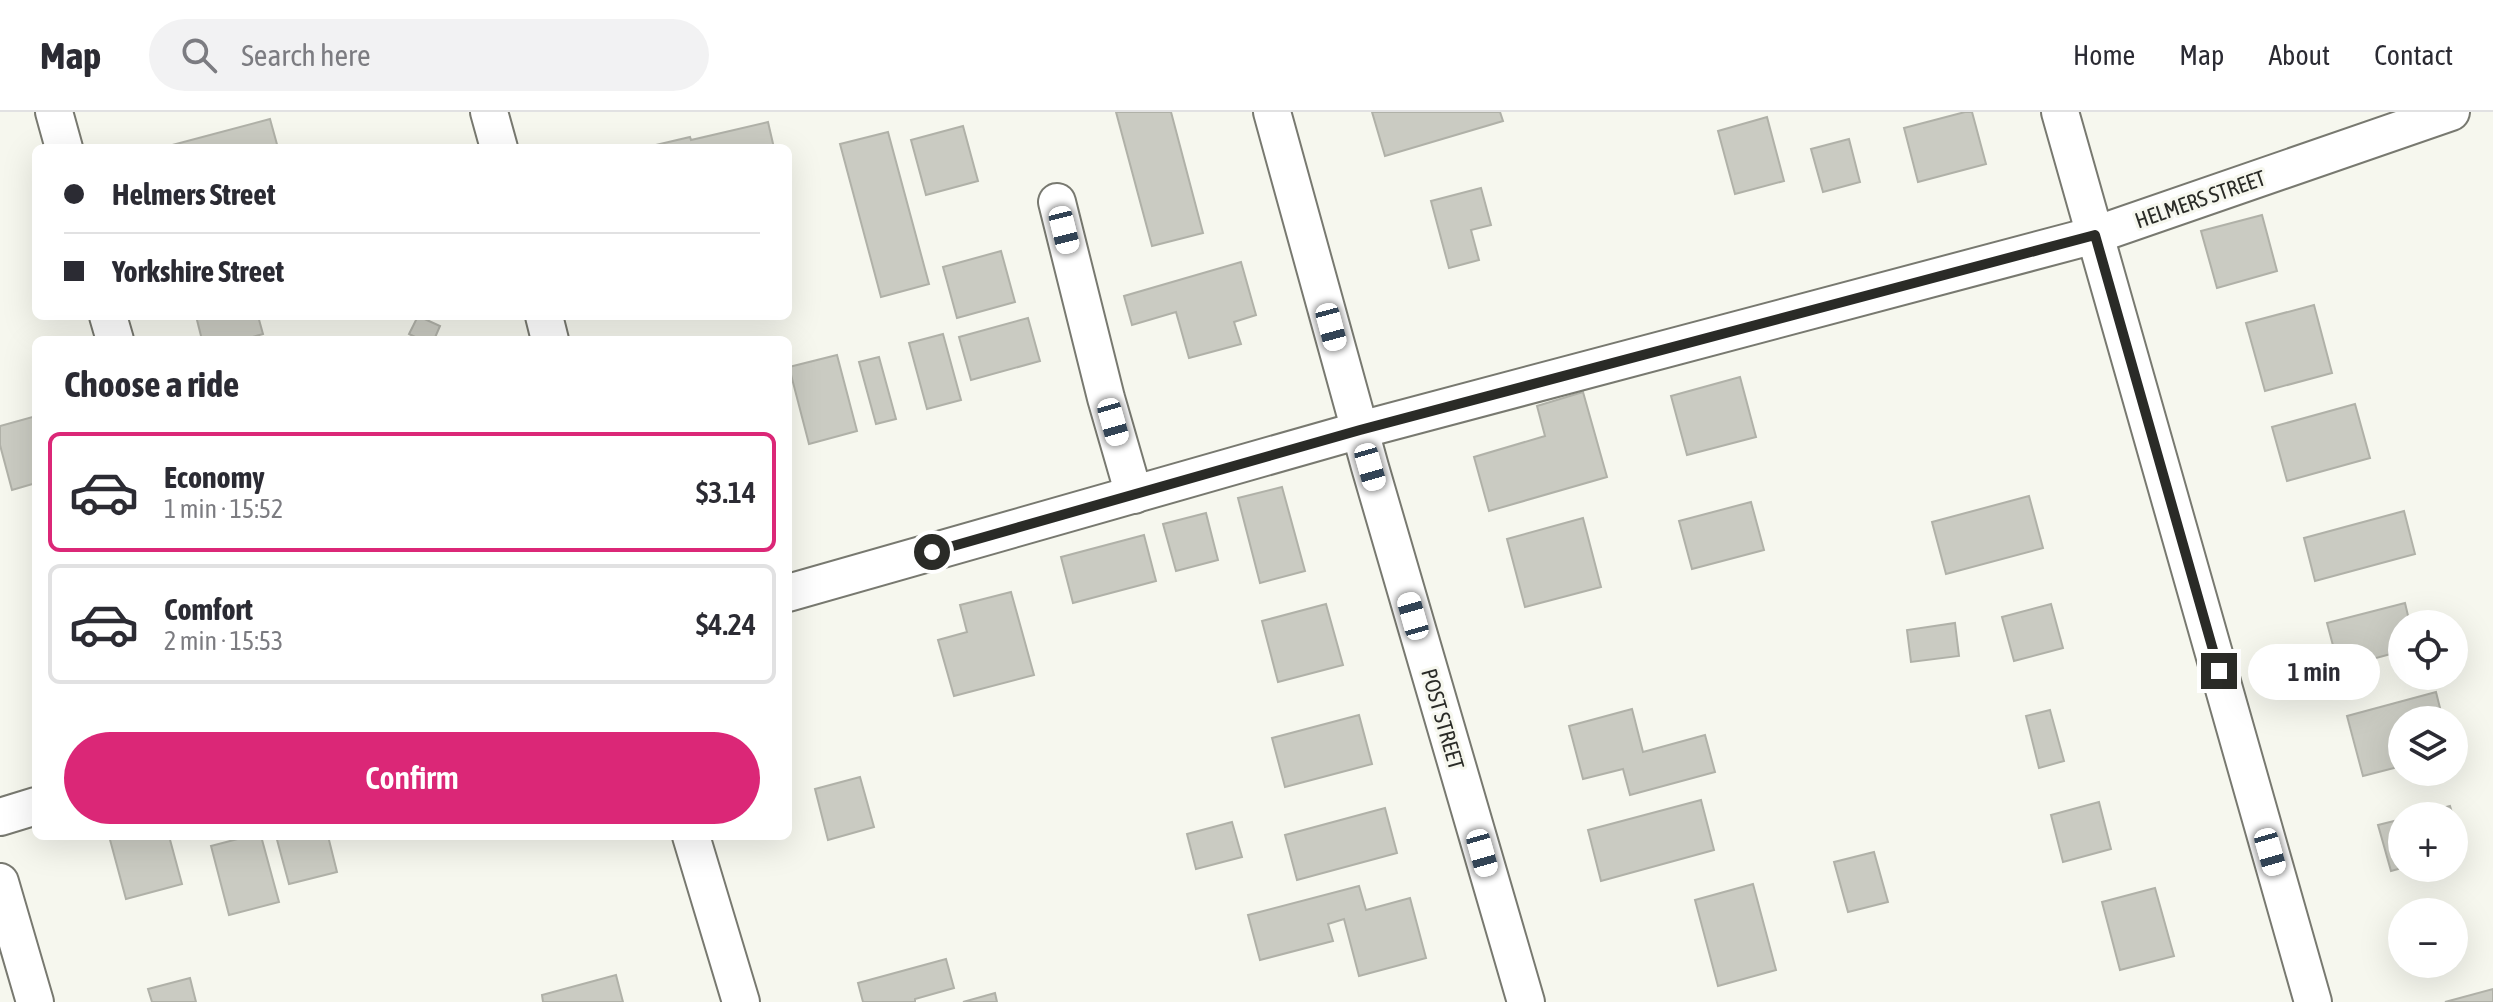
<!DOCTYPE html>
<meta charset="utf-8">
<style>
:root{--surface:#fff;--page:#f2f2f3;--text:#2b2b33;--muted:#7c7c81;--line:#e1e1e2;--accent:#db2777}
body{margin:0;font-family:"Asap Condensed",sans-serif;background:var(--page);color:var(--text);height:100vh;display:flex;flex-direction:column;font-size:30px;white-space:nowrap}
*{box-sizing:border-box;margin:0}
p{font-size:26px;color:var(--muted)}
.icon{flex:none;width:44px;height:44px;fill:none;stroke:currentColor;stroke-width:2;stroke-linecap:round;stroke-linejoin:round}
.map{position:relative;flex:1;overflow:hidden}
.drawer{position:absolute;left:32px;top:224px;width:760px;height:504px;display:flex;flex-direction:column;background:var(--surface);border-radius:12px;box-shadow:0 8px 32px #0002}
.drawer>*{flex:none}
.top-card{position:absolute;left:32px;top:32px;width:760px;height:176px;border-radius:12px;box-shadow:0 8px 32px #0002;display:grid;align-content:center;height:176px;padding:0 32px;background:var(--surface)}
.tools{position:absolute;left:2388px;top:498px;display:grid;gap:16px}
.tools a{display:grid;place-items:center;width:80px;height:80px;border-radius:50%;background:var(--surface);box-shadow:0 8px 32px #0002;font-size:40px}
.end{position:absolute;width:36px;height:36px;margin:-18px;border:10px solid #2a2b27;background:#fff;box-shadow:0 0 0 4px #fff}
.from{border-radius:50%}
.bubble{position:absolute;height:56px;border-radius:28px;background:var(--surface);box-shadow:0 8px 32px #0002;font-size:26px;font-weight:600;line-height:56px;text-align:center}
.car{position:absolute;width:24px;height:48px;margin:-24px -12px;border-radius:10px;box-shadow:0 0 6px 2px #0007;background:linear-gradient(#fff 24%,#345 0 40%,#fff 0 76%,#345 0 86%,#fff 0)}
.top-card b{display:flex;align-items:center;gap:28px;height:76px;font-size:30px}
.top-card b+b{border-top:2px solid var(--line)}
.top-card i{width:20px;height:20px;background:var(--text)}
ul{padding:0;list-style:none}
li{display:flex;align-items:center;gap:24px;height:120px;margin:0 16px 12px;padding:0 16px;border:4px solid var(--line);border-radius:12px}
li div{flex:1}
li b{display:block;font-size:30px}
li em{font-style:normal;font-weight:600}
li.on{border-color:var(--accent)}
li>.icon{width:72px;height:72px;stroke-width:1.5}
h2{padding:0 32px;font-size:36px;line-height:96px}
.cta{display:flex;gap:16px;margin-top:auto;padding:16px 32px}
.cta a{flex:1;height:92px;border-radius:48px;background:var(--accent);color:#fff;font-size:32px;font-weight:600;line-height:92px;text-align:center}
header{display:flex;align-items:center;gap:48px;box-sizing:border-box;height:112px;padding:0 40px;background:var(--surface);border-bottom:2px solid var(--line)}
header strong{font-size:38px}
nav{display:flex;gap:44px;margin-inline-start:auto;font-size:28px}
.search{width:560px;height:72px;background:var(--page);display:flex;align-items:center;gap:20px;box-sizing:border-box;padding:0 28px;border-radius:44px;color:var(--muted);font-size:30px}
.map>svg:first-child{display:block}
</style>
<header>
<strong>Map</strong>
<div class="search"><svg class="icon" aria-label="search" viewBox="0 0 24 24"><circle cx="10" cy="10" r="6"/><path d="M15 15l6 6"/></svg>Search here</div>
<nav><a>Home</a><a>Map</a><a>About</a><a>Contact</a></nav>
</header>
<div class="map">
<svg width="2493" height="890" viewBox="0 0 2493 890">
<rect width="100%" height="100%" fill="#f6f7ee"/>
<g fill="#cacbc2" stroke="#b0b1a8" stroke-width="2">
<polygon points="1116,0 1171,0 1203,121 1152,134"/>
<polygon points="1372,0 1500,0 1503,9 1385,44"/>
<polygon points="1965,0 1972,0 1986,52 1918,70 1904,16"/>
<polygon points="1767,5 1784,69 1735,82 1718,19"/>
<polygon points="270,7 278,36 161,36"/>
<polygon points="768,10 774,36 643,36 690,25 691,28"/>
<polygon points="963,14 978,69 926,83 911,28"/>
<polygon points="888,20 929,172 881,185 840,32"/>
<polygon points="1849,27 1860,70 1823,80 1811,37"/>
<polygon points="1481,76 1491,113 1471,118 1479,148 1449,156 1431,89"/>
<polygon points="2262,103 2277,159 2217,176 2201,119"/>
<polygon points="1001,139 1015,190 957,206 943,155"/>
<polygon points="1241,150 1256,203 1234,210 1241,232 1189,246 1176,200 1132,213 1124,184"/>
<polygon points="2314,193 2332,261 2265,279 2246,211"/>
<polygon points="196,204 258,204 263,222 242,228 202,228"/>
<polygon points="418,204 440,214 434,228 421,228 409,222"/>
<polygon points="1028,206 1040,249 971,268 959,225"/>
<polygon points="943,222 961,288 927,297 909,231"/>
<polygon points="837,243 857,319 809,332 789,255"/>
<polygon points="879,245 896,307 876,312 859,250"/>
<polygon points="1740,265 1756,325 1687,343 1671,284"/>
<polygon points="1583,280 1607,365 1489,399 1474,345 1545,324 1537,294"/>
<polygon points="2355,292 2370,346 2287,369 2272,315"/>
<polygon points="36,304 36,371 12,378 0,333 0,314"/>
<polygon points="1282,375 1305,459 1260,471 1238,386"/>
<polygon points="2029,384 2043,436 1946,462 1932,410"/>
<polygon points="1751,390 1764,438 1692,457 1679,409"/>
<polygon points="2404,399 2415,442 2315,469 2304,426"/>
<polygon points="1206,401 1218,448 1176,459 1163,412"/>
<polygon points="1583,406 1601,475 1525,495 1507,427"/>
<polygon points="1144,423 1156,469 1073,491 1061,445"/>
<polygon points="1011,480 1034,563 954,584 938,528 967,520 960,493"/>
<polygon points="2405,491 2410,512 2402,512 2402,539 2339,556 2327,511"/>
<polygon points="1326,492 1343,553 1278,570 1262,509"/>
<polygon points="2051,492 2063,536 2014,549 2002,505"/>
<polygon points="1955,511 1959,544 1911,550 1907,518"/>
<polygon points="2436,580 2443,608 2402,608 2402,654 2363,664 2347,604"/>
<polygon points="1632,597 1643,640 1705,623 1715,660 1630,683 1623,657 1583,667 1569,614"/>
<polygon points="2050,598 2064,649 2039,656 2026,604"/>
<polygon points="1359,603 1372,652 1285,675 1272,626"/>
<polygon points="860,665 874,715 828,728 815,677"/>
<polygon points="1701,688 1714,738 1601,769 1588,718"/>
<polygon points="2099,690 2111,737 2063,750 2051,703"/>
<polygon points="2450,694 2453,704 2412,704"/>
<polygon points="1385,696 1397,741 1297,768 1285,723"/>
<polygon points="2402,707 2402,756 2391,759 2378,713"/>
<polygon points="2454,708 2462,740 2454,742"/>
<polygon points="1232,710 1242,745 1196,757 1187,722"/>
<polygon points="109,724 169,724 182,772 126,787"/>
<polygon points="249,724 261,724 279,790 229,803 211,734"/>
<polygon points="276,724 328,724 337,760 289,772"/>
<polygon points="1874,740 1888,790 1848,800 1834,750"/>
<polygon points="1753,772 1776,858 1718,874 1695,788"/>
<polygon points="1359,774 1366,798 1410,786 1426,846 1359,864 1344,807 1328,812 1333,829 1260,848 1248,803"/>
<polygon points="2155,776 2174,844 2120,858 2102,790"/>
<polygon points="946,847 954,876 915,887 915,890 863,890 858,871"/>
<polygon points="616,863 623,890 543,890 542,883"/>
<polygon points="190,866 196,890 152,890 148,877"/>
<polygon points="2493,877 2493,890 2445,890"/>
<polygon points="995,881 997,890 963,890"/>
</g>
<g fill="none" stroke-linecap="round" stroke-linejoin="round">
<defs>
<g id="minor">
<polyline points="54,0 64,36"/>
<polyline points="489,0 499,36"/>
<polyline points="1272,0 1370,355 1526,890"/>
<polyline points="2060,0 2313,890"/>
<polyline points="1057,90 1106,286 1134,383"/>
<polyline points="108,204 115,228"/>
<polyline points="544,204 550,228"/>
<polyline points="788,481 1360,318 2095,123 2451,0"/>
<polyline points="0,705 36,694"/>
<polyline points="691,724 741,890"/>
<polyline points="0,770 35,890"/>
</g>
</defs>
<use href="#minor" stroke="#787970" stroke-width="40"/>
<use href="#minor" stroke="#fff" stroke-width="36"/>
</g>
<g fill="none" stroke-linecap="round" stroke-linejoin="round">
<polyline stroke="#2a2b27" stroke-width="10" points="932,440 1360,318 2095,123 2219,559"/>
</g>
<g text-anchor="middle" stroke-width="6" stroke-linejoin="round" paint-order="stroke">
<g font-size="22" fill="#2a2b27" stroke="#f6f7ee">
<text transform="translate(2200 87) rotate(-19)" y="8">HELMERS STREET</text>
<text transform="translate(1443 607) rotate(74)" y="8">POST STREET</text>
</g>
</g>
</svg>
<div class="tools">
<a><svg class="icon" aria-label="locate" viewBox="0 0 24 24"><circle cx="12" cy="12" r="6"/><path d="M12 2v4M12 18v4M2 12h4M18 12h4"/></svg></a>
<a><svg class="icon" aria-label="layers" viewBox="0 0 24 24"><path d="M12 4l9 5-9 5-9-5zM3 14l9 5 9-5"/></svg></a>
<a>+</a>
<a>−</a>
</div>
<i class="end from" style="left:932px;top:440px"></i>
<i class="end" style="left:2219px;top:559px"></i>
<div class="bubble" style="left:2248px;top:532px;width:132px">1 min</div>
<i class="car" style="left:1064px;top:118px;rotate:166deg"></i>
<i class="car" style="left:1331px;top:215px;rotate:165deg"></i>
<i class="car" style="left:1113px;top:310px;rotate:164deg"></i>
<i class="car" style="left:1370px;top:355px;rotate:164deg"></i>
<i class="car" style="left:1413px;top:504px;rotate:344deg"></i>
<i class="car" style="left:2270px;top:740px;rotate:164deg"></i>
<i class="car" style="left:1482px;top:741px;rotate:164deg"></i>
<div class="top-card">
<b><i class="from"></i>Helmers Street</b>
<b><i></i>Yorkshire Street</b>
</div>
<section class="drawer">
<h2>Choose a ride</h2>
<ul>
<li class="on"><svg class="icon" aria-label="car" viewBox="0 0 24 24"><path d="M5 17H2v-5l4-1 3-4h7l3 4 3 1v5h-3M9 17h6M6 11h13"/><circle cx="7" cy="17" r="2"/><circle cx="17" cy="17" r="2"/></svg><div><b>Economy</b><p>1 min · 15:52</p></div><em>$3.14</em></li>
<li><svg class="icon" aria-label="car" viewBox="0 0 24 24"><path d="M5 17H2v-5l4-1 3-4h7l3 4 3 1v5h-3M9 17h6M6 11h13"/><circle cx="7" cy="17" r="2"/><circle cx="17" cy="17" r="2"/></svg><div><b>Comfort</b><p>2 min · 15:53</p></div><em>$4.24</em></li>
</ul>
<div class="cta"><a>Confirm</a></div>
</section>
</div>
